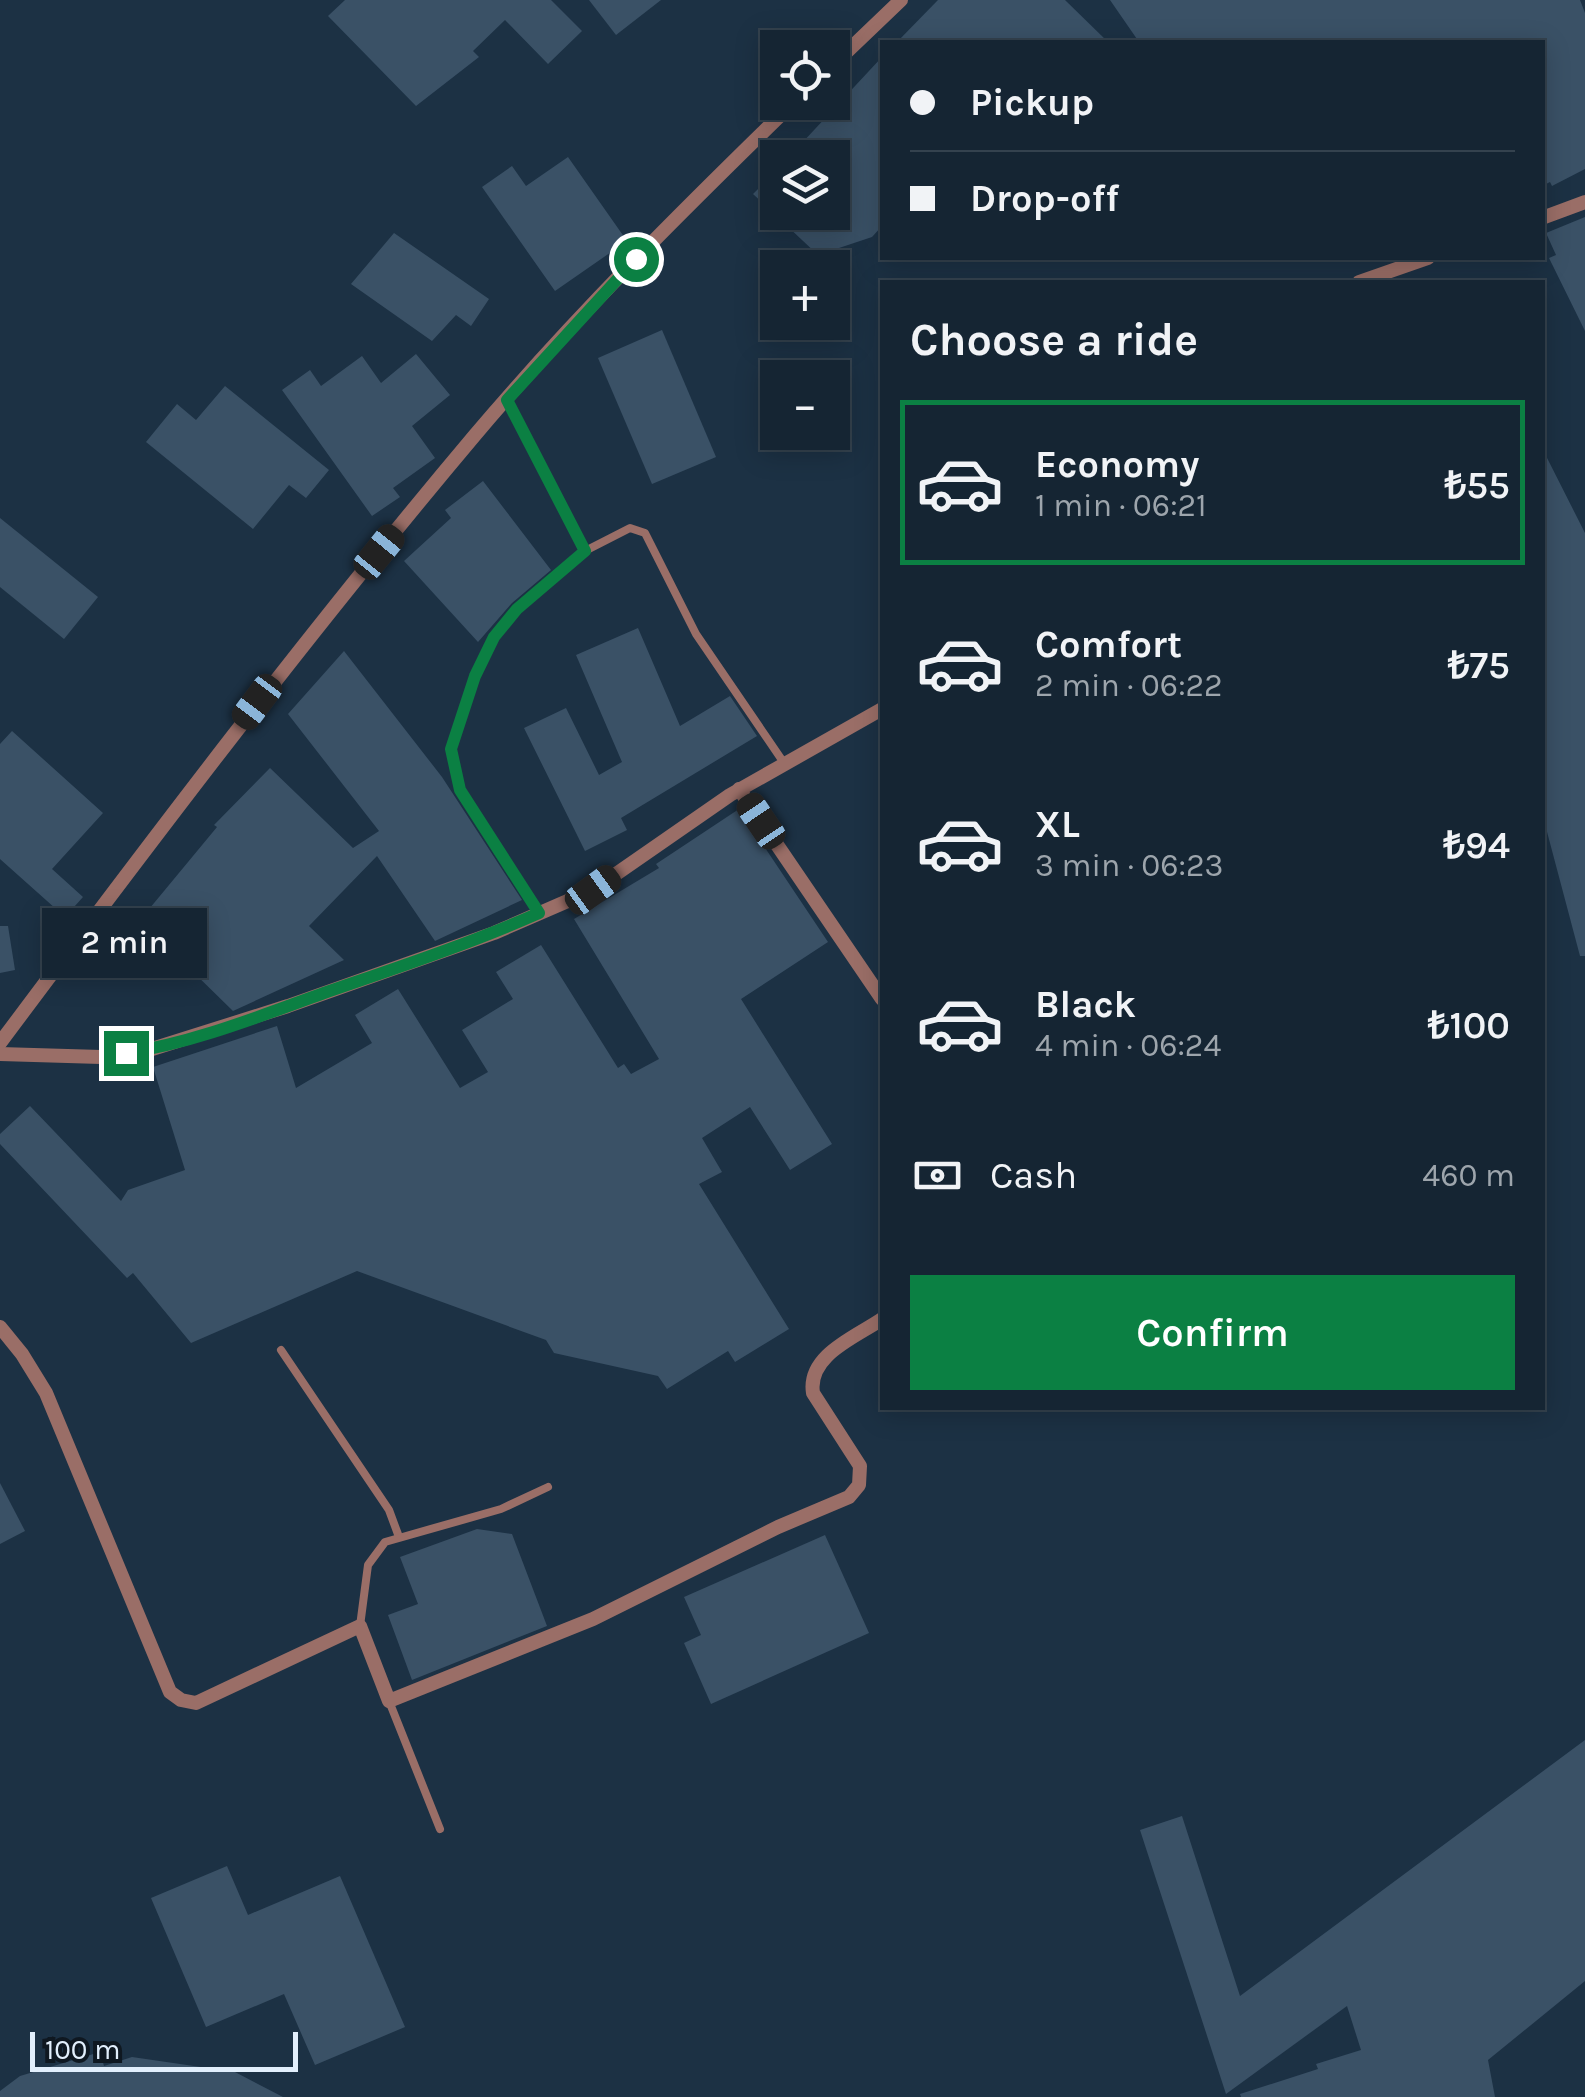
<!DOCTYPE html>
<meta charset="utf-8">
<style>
:root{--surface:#152533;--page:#22313f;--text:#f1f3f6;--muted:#9da5ac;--line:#34424e;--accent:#0b8043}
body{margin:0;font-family:Karla,sans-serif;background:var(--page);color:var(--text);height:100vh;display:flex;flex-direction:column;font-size:38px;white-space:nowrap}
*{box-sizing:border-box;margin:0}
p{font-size:32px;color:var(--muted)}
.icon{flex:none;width:55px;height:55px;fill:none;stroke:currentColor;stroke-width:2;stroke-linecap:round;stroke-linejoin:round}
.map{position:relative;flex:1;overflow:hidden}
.details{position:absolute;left:880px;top:280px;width:665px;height:1130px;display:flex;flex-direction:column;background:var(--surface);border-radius:0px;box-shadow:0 5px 25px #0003,0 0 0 2px var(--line)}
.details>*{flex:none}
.top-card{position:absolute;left:880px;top:40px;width:665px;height:220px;border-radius:0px;box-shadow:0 5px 25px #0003,0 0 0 2px var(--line);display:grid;align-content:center;height:220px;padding:0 30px;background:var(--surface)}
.fabs{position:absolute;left:760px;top:30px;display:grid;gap:20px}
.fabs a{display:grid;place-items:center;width:90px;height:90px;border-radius:0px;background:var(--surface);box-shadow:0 5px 25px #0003,0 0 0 2px var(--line);font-size:50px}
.scale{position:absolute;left:30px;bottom:25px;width:268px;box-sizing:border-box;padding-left:10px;border:5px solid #e2effc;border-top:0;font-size:28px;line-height:35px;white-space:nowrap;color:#e2effc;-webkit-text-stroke:8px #0f1821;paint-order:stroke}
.end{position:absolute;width:45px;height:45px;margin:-22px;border:12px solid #0b8043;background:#fff;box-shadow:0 0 0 5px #fff}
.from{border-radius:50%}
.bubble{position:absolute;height:70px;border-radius:0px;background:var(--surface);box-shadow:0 5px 25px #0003,0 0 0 2px var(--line);font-size:32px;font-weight:600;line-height:70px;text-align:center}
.car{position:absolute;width:30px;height:60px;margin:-30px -15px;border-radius:12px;box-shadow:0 0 8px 2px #0007;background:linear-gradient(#222 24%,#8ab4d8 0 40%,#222 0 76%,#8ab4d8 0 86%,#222 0)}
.top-card b{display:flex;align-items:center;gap:35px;height:95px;font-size:38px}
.top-card b+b{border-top:2px solid var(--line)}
.top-card i{width:25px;height:25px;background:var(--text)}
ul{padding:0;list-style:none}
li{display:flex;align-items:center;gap:30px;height:165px;margin:0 20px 15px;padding:0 10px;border:5px solid transparent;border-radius:0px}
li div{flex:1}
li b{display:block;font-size:38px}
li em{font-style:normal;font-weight:600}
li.on{border-color:var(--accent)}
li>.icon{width:90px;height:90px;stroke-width:1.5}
h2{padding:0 30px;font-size:45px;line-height:120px}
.pay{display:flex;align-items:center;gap:25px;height:110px;padding:0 30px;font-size:38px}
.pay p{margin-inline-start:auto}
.cta{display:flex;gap:20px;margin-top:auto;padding:20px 30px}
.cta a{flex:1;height:115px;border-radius:0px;background:var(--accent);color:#fff;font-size:40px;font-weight:600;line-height:115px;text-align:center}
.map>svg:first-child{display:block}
</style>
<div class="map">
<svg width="1585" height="2097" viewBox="0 0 1585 2097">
<rect width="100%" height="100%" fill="#1c3144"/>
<g fill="#3a5166">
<polygon points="345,0 551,0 582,31 548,64 505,20 473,51 479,57 416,106 328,16"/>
<polygon points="589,0 661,0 616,35"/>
<polygon points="938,0 1065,0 1108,42 897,42"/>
<polygon points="1110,0 1580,0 1585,13 1585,169 1552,186 1550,182 1542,186 1542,42 1139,42"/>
<polygon points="882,57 882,226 872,237 818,255 753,194 778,169 778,212 832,212 832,158 788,158"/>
<polygon points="568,157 627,241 555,291 482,187 512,166 526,186"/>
<polygon points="1585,217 1585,331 1549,258 1556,255 1546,233"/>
<polygon points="394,233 489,299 471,326 456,315 432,341 351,284"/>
<polygon points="662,330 716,457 652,484 598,358"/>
<polygon points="416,354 450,395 412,426 435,458 393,488 400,497 372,516 282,390 310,370 321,386 362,356 381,383"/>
<polygon points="225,386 329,470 306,498 289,485 253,529 146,442 177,404 196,420"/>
<polygon points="1542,448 1585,533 1585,956 1580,956 1546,828 1542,829"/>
<polygon points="483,481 551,570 512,603 478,642 404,561 451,518 445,510"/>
<polygon points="0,518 98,597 64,639 0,587"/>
<polygon points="638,628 680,726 730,696 757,736 621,818 627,830 585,851 524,728 566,708 599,775 622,762 576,655"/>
<polygon points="344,651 442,777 522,900 435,941 377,856 309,926 344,960 233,1011 140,920 217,827 214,825 270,768 353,848 379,831 288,714"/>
<polygon points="12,731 103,813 52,869 83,897 65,917 0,859 0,744"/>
<polygon points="739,809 828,942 741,999 832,1144 790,1170 750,1107 702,1138 722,1172 699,1184 789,1329 735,1362 728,1351 667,1389 658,1376 554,1353 546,1340 357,1271 191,1343 133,1273 127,1278 0,1144 0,1134 30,1106 121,1201 128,1190 185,1170 153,1067 277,1026 296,1088 372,1043 355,1015 398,989 460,1088 488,1072 462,1030 513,999 496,972 541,945 618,1068 624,1064 631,1074 659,1059 574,919 659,868 656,864"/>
<polygon points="0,926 8,926 15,970 0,973"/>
<polygon points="0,1483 25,1531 0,1544"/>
<polygon points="477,1529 512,1534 547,1626 412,1680 388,1615 418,1604 400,1557"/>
<polygon points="825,1535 869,1633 711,1704 684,1643 701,1635 684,1597"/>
<polygon points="1585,1740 1585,1981 1488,2060 1495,2097 1241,2097 1240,2094 1318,2069 1316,2064 1361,2050 1347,2006 1226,2094 1140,1830 1182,1816 1240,1996"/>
<polygon points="227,1866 248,1915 340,1876 405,2027 315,2065 284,1994 206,2027 151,1898"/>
<polygon points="100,2052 104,2066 132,2057 235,2072 283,2097 0,2097 0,2091 20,2076"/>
</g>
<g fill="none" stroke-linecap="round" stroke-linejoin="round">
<g stroke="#9a6e67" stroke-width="8">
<polyline points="507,400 585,551 630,528 645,533 696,634 784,763"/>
<polyline points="539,913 460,789 451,749 475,676 494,637 517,609 585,551"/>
<polyline points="281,1350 389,1510 399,1537"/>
<polyline points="360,1626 368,1565 385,1542 501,1509 548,1487"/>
<polyline points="389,1701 440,1829"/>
</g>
<g stroke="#9a6e67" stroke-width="14">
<polyline points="832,66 901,0"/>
<polyline points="1542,218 1585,202"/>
<polyline points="1359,282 1428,258"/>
<polyline points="739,789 882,999"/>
<path d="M 0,1043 C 154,837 309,632 475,435 C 574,318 684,209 794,102"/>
<polyline points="0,1054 101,1057 152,1049 288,1006 494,933 593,890 730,795 882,709"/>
<path d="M 0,1327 L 22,1354 L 46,1393 L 170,1692 L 181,1700 L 196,1703 L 360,1626 L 389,1701 L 593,1619 L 778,1527 L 849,1497 L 859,1485 L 860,1466 L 813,1393 C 807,1355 856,1337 882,1319"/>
</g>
</g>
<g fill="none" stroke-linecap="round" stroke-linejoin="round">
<path stroke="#0b8043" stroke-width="12" d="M 126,1053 C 193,1043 260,1016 324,993 C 396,968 469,944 539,913 L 460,790 L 451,749 L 475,676 L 494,637 L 517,609 L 585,551 L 507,400 L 636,259"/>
</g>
</svg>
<div class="fabs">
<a><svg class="icon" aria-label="locate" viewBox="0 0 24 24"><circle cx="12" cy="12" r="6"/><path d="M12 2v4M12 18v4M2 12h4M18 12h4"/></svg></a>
<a><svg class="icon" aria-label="layers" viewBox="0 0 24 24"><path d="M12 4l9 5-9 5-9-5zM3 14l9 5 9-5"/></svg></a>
<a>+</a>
<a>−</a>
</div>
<div class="scale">100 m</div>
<i class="end from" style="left:636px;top:259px"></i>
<i class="end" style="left:126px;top:1053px"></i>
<div class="bubble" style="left:42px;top:908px;width:165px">2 min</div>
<i class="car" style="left:379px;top:552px;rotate:39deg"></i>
<i class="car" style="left:257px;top:702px;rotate:217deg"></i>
<i class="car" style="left:761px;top:821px;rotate:326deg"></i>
<i class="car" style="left:593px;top:890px;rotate:54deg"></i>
<div class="top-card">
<b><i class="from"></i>Pickup</b>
<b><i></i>Drop-off</b>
</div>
<section class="details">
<h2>Choose a ride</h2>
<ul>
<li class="on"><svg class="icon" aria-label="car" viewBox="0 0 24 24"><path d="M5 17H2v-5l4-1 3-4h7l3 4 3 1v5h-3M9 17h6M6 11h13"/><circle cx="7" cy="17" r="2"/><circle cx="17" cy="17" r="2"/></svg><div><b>Economy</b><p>1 min · 06:21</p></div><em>₺55</em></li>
<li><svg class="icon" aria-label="car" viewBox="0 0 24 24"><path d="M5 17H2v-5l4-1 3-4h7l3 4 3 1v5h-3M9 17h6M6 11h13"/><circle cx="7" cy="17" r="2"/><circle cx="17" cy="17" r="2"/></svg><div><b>Comfort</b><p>2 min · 06:22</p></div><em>₺75</em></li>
<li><svg class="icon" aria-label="car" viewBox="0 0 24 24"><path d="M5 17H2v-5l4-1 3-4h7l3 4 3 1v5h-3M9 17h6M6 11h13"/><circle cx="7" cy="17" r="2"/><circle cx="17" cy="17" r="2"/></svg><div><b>XL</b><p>3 min · 06:23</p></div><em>₺94</em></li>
<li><svg class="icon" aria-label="car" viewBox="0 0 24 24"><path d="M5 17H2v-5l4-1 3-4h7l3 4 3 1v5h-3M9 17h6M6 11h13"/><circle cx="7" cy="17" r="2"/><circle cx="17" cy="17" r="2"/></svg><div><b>Black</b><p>4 min · 06:24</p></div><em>₺100</em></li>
</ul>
<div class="pay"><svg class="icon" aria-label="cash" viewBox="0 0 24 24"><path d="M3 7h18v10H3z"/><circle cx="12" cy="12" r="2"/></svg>Cash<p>460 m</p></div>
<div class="cta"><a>Confirm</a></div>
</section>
</div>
